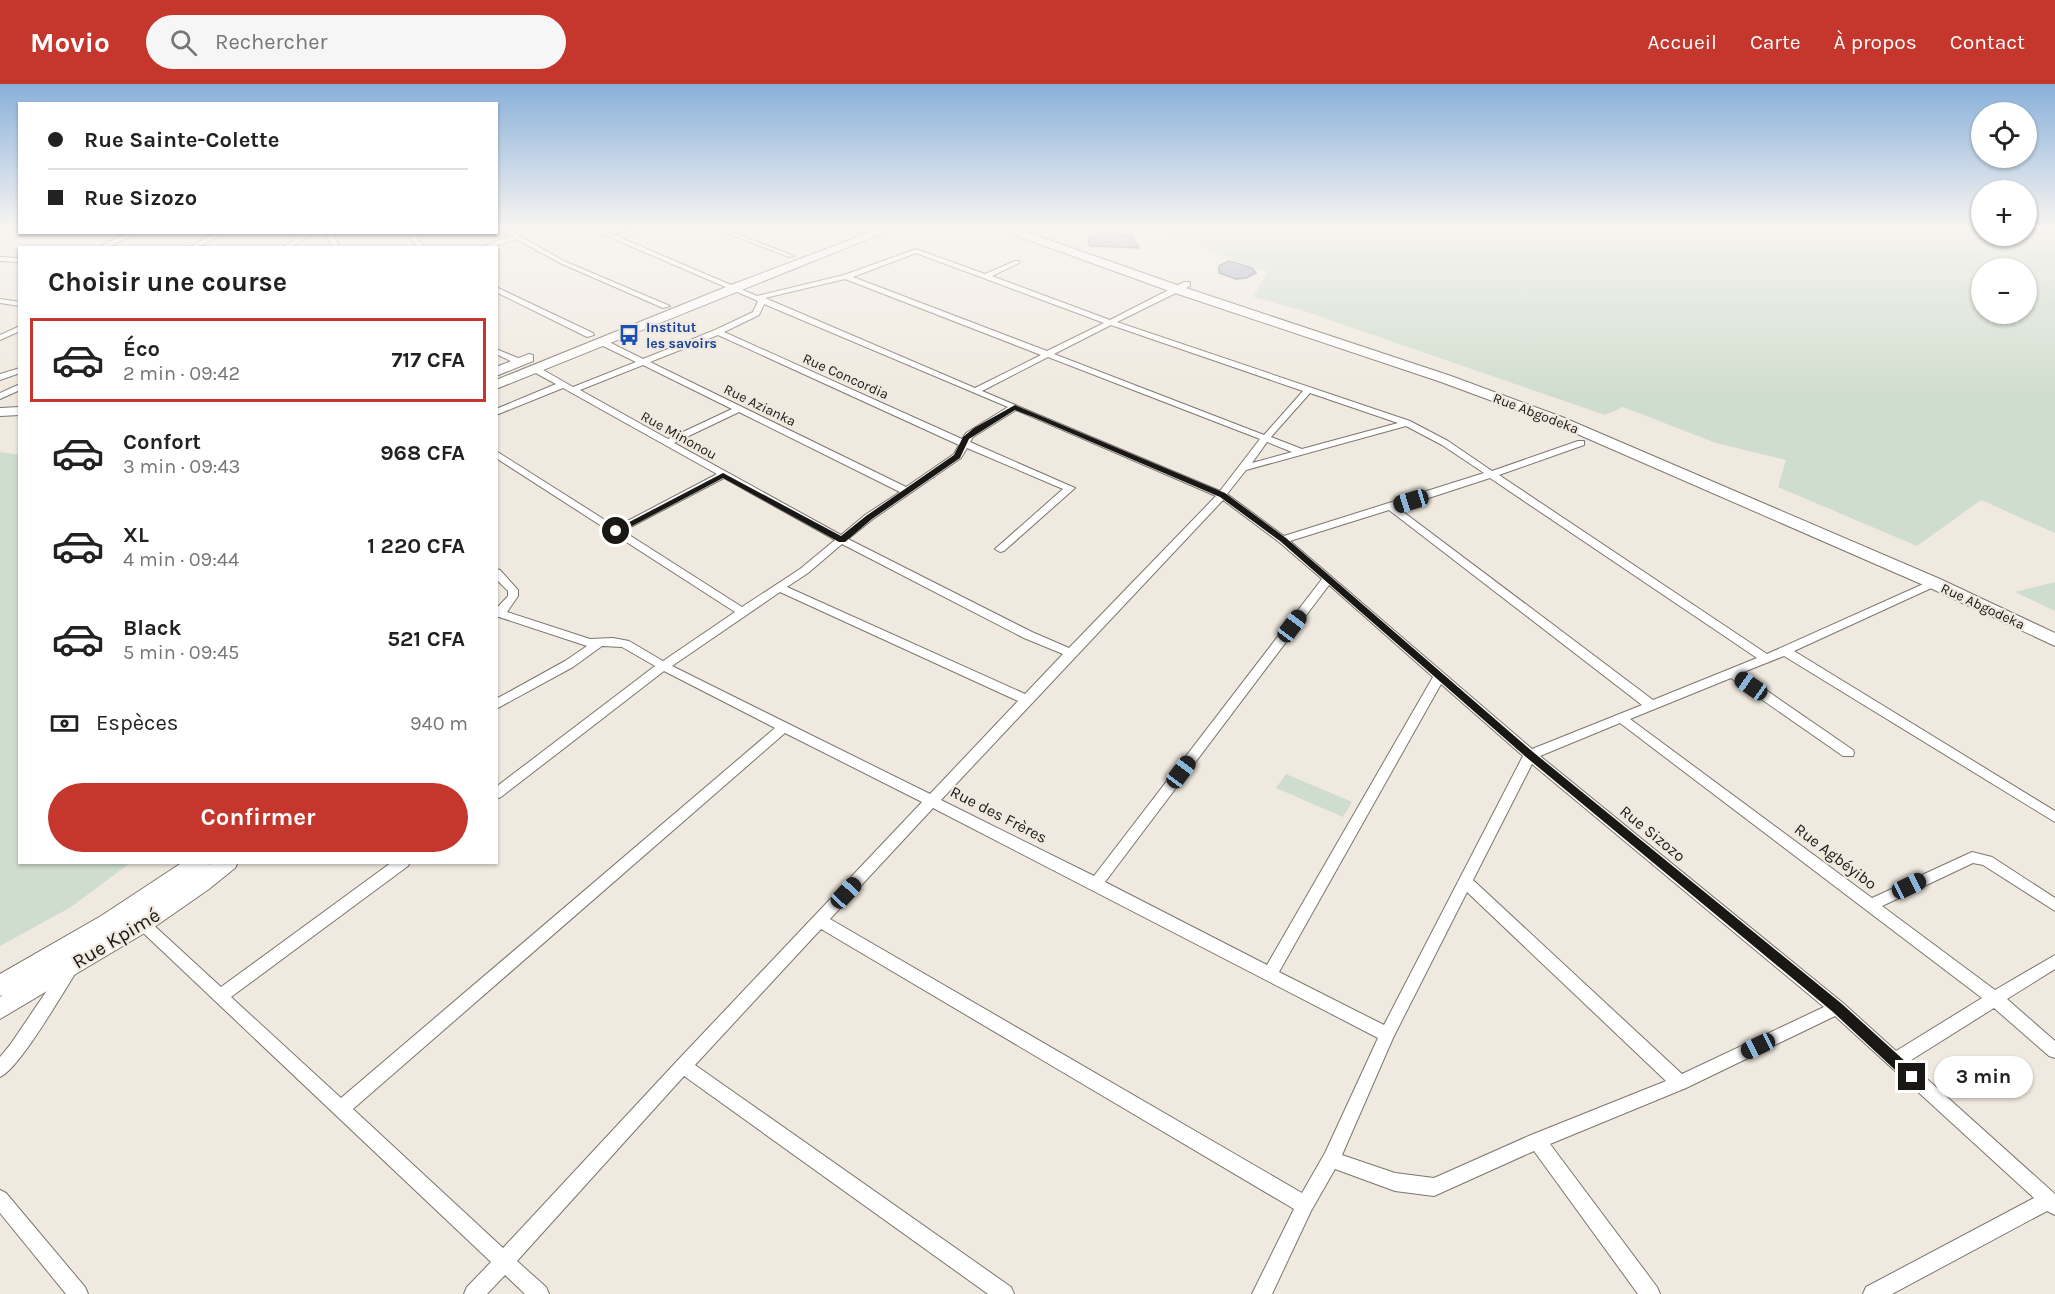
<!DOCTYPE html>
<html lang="fr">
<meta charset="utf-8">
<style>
:root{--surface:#fff;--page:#f6f6f6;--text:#222;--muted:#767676;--line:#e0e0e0;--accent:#c5372d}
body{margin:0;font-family:Karla,sans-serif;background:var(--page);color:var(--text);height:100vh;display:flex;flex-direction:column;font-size:22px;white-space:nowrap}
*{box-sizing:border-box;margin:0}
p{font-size:20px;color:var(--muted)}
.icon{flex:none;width:33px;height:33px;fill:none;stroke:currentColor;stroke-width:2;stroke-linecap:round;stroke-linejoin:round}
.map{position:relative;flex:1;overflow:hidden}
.panel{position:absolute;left:18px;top:162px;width:480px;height:618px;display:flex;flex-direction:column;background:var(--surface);border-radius:0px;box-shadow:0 2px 4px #0004}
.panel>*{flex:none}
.guide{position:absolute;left:18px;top:18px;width:480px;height:132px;border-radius:0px;box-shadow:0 2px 4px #0004;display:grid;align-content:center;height:132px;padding:0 30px;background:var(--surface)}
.controls{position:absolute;left:1971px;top:18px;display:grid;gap:12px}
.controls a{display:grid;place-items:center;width:66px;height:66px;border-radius:50%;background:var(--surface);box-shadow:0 2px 4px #0004;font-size:30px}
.end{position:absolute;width:27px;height:27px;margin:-14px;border:8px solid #1a1814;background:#fff;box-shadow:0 0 0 3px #fff}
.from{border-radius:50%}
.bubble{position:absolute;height:42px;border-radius:21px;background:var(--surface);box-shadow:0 2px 4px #0004;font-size:20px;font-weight:700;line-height:42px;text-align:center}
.car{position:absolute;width:18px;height:36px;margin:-18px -9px;border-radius:8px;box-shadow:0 0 4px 2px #0007;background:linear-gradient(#222 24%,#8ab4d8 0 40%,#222 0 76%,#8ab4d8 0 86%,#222 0)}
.guide b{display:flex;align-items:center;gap:21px;height:57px;font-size:22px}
.guide b+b{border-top:2px solid var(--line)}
.guide i{width:15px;height:15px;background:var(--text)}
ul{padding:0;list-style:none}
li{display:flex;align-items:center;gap:18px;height:84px;margin:0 12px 9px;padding:0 18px;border:3px solid transparent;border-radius:0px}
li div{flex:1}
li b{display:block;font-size:22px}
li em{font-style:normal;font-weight:700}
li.active{border-color:var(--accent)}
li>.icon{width:54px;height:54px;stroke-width:1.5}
h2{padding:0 30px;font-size:27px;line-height:72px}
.pay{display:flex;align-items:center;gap:15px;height:66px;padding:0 30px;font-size:22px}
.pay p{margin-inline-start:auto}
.button{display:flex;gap:12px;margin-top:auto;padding:12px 30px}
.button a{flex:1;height:69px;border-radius:36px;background:var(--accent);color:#fff;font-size:24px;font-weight:700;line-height:69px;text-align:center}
header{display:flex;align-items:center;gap:36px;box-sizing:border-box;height:84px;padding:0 30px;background:var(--accent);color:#fff}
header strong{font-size:28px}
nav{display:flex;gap:33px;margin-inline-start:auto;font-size:21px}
.search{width:420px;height:54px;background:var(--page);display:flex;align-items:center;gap:15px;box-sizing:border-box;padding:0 21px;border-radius:33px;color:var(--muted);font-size:22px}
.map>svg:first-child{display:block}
</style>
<header>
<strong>Movio</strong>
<div class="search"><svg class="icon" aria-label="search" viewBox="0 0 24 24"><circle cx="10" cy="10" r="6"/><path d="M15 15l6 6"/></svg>Rechercher</div>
<nav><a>Accueil</a><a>Carte</a><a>À propos</a><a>Contact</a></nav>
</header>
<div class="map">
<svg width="2055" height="1210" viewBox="0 0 2055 1210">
<rect width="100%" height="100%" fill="#f0e9df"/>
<g fill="#cfddce" fill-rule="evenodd">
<path d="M 1155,143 L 1981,143 L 1982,152 L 2026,152 L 2027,143 L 2055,143 L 2055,449 L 1981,416 L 1917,462 L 1778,403 L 1786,376 L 1716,359 L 1623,323 L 1605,331 L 1301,226 L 1253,213 L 1268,188 L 1148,146 ZM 1982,184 L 2026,184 L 2026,230 L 1982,230 Z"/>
<polygon points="0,368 20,371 20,778 130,779 71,823 0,862"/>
<polygon points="2055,498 2055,527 2015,508"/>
<polygon points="1286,690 1352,718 1343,733 1276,704"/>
</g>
<g fill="#9caac4" stroke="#757e8f" stroke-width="1.5">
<polygon points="1101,149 1132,152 1139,164 1091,162 1088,159 1090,152"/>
<polygon points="1229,177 1252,184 1256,189 1246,194 1236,195 1219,189 1219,182"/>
</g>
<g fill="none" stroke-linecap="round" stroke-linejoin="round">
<polyline stroke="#757e8f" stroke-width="3" points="908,143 912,143"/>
<defs>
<g id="street">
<polygon points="497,143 504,143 564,177 670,222 663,224 560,179 516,155 489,164 478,164 511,152"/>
<path d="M 586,143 L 594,143 L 615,152 L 642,143 L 651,143 L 621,154 L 757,212 L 844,191 L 916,165 L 985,190 L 1015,177 L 1019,177 L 1019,179 L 992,192 L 1110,236 L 1184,198 L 1190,198 L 1190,202 L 1117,238 L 1410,337 L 1448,357 L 1492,387 L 1578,357 L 1584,357 L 1584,361 L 1499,391 L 1767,570 L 1930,497 L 1938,497 L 1939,499 L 1938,501 L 1794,567 L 2055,727 L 2055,738 L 1784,572 L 1741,589 L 1853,666 L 1854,669 L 1853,672 L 1843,672 L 1731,594 L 1630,635 L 1872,814 L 1972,768 L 1992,773 L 2055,814 L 2055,827 L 1983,781 L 1973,779 L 1882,822 L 1995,906 L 2055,871 L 2055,885 L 2007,915 L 2055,957 L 2055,974 L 2049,972 L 1994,924 L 1908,978 L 2055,1110 L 2055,1131 L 2047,1127 L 1892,1210 L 1863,1210 L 1866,1203 L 2034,1114 L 1835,932 L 1686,1004 L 1550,1060 L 1657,1203 L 1660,1210 L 1638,1210 L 1534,1067 L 1434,1112 L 1395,1107 L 1335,1085 L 1311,1127 L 1272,1210 L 1252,1210 L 1294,1125 L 821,845 L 695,981 L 1011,1203 L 1014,1210 L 988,1210 L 684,992 L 517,1177 L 546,1203 L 549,1210 L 525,1210 L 505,1191 L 487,1210 L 464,1210 L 467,1203 L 491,1178 L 138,844 L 136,840 L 138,836 L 143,834 L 148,836 L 221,903 L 392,778 L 410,778 L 408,782 L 231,913 L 341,1014 L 775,644 L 664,587 L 501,713 L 496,715 L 496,703 L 655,582 L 622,563 L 602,562 L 573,583 L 496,625 L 496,615 L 565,577 L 587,562 L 496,532 L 496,525 L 508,512 L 508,507 L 496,495 L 496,485 L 500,486 L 518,506 L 518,512 L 507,528 L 590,555 L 613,554 L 629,557 L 663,577 L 735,528 L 496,374 L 496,367 L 616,443 L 717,390 L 563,304 L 496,331 L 496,325 L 556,300 L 532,287 L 532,283 L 538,283 L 573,303 L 636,278 L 599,260 L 599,256 L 605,256 L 643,275 L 715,246 L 753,228 L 758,217 ZM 916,169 L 1104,239 L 1047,267 L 853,193 ZM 845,195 L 1041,271 L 975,304 L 765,214 ZM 764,220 L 1008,323 L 966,349 L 962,355 L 724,248 L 759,231 ZM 1111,241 L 1303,307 L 1264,351 L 1054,270 ZM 718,251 L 959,361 L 954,370 L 906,403 L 650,278 ZM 1048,273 L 1260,355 L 1220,407 L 982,307 ZM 643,281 L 732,325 L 668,355 L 580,306 ZM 1310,309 L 1398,339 L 1302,365 L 1271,353 ZM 1016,326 L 1216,412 L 1069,564 L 1032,548 L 848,455 L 873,435 L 961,374 L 967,364 L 1063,405 L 995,465 L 1000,468 L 1004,467 L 1075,404 L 970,358 L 973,353 ZM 739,328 L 900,408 L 865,431 L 841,451 L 674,359 ZM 1406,342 L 1442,361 L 1484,389 L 1284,452 L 1227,410 L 1246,386 ZM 1267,358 L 1292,368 L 1252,379 ZM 724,394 L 835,456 L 800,485 L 742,523 L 623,447 ZM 1490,394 L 1757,574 L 1653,616 L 1398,424 ZM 1223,416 L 1279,458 L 1322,495 L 1094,792 L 941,716 ZM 1389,426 L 1642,621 L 1532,665 L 1290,457 ZM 842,460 L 1024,554 L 1063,570 L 1025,610 L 787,503 L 808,489 ZM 1329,501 L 1433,593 L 1267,881 L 1105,798 ZM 780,508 L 1018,617 L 930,710 L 672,582 ZM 1441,600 L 1523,672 L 1384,941 L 1279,888 ZM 1620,639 L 1982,914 L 1896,967 L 1843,919 L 1540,672 ZM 785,649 L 922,718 L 677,977 L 503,1164 L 353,1025 ZM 1532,680 L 1824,923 L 1682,990 L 1473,796 ZM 933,724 L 1378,954 L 1325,1069 L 1302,1109 L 830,835 ZM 1467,808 L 1666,997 L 1531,1051 L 1434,1094 L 1395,1089 L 1342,1071 L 1393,954 Z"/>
<polygon points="711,143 719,143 794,172 789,173"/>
<polygon points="845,143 854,143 862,147 859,149"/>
<polygon points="128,148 138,148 107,164 97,164"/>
<polygon points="217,148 226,148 197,164 188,164"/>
<polygon points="308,148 317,148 289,164 280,164"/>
<polygon points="325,148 332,148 340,164 333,164"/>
<polygon points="406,148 413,148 425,164 418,164"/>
<polygon points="0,173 20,174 20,178 0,177"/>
<polygon points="496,203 593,249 594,251 587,253 496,208"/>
<polygon points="0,215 20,218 20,222 0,219"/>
<polygon points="20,242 20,247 0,256 0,251"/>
<polygon points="496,265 523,276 524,278 517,280 496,270"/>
<polygon points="20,284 20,289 0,296 0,290"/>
<polygon points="20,300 20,306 0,315 0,309"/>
<path d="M 70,879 L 75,880 L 78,885 L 75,890 C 62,910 19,985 0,993 L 0,973 L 10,961 L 65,880 Z"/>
<polygon points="0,1106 6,1109 85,1203 88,1210 66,1210 0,1129"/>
</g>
<g id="secondary">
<polygon points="884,143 898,143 496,305 496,296 731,201"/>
<polygon points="529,270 533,271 533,277 496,292 496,283"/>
<polygon points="20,323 20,331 0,332 0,324"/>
<polygon points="183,778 210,778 209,781 212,778 238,778 235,784 209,805 153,844 0,935 0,913 3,911 0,912 0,890 101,832"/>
</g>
<polygon id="primary" points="997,143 1012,143 1180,202 1451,292 1562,333 1940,495 2055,549 2055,562 1928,503 1552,339 1441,298 1172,208 998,145"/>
</defs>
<use href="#street" stroke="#7c766d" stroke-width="2"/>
<use href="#secondary" stroke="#7c766d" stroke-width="2"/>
<use href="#primary" stroke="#7c766d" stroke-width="2"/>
<use href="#street" fill="#fff" fill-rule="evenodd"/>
<use href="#secondary" fill="#fff" fill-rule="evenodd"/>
<use href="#primary" fill="#fff" fill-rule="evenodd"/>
</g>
<linearGradient id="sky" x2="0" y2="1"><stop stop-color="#89b0da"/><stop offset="0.46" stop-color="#f8f5f1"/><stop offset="1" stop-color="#f8f5f1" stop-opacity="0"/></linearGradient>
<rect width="2055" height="312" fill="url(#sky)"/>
<polygon fill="#1a1814" points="1015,321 1225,409 1286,454 1533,668 1842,920 1917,988 1919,993 1917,997 1912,999 1907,997 1833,928 1526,673 1280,457 1220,413 1033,333 1015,326 969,355 960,374 872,435 845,458 839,458 723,394 619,449 612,447 723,389 841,452 866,432 954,371 963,353 974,344"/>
<defs>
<symbol id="bus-bare" viewBox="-9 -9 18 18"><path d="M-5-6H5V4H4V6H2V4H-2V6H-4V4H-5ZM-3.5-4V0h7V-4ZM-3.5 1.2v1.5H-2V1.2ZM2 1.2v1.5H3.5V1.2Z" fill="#1a4fb4" stroke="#f0e9df" stroke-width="2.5" paint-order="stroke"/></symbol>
</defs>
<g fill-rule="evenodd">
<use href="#bus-bare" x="614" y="236" width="30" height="30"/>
</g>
<g text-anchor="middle" stroke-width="4.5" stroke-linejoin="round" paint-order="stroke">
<g font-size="14" font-weight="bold" fill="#164399" stroke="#f0e9df" text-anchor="start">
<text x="646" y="248">Institut<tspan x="646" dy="16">les savoirs</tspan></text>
</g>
<g font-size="14" fill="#1a1814" stroke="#f0e9df">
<text transform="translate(846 292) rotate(24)" y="5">Rue Concordia</text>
<text transform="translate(760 321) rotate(26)" y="5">Rue Azianka</text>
<text transform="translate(1536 329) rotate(21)" y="5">Rue Abgodeka</text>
<text transform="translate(679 351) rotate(29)" y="5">Rue Minonou</text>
<text transform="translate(1983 522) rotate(25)" y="5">Rue Abgodeka</text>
</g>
<g font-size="16" fill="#1a1814" stroke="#f0e9df">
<text transform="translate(999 730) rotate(27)" y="6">Rue des Frères</text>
<text transform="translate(1653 749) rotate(39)" y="6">Rue Sizozo</text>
<text transform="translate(1836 772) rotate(37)" y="6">Rue Agbéyibo</text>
</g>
<g font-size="20" fill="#1a1814" stroke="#f0e9df">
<text transform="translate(116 854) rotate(-31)" y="7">Rue Kpimé</text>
</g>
</g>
</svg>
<div class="controls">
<a><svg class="icon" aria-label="locate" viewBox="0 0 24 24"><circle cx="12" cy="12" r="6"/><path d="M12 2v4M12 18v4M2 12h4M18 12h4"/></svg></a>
<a>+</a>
<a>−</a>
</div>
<i class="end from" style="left:616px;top:447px"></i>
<i class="end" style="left:1912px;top:993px"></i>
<div class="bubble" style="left:1934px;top:972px;width:99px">3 min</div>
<i class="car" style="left:1411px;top:417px;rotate:253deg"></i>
<i class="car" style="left:1292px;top:542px;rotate:37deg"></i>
<i class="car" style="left:1751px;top:602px;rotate:305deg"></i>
<i class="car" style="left:1181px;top:688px;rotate:37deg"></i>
<i class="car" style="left:1909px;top:802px;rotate:64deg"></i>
<i class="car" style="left:846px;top:809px;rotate:43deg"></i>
<i class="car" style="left:1758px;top:962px;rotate:244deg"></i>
<div class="guide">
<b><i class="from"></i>Rue Sainte-Colette</b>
<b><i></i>Rue Sizozo</b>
</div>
<section class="panel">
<h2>Choisir une course</h2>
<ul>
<li class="active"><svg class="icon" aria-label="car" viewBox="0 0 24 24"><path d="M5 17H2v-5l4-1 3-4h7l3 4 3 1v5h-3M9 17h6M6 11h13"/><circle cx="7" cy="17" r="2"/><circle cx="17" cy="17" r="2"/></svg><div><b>Éco</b><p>2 min · 09:42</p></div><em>717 CFA</em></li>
<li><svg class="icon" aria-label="car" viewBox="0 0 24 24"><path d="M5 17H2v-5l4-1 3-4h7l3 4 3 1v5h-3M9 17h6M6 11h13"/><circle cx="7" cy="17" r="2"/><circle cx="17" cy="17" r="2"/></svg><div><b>Confort</b><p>3 min · 09:43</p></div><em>968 CFA</em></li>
<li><svg class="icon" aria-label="car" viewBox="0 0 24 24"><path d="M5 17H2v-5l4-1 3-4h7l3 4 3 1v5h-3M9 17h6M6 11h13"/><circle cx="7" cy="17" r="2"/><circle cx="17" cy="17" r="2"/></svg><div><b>XL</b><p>4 min · 09:44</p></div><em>1 220 CFA</em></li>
<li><svg class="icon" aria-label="car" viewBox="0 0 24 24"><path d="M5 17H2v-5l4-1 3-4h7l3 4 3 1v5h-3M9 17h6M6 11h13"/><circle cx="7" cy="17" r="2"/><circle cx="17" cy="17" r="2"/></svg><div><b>Black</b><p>5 min · 09:45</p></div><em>521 CFA</em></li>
</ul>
<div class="pay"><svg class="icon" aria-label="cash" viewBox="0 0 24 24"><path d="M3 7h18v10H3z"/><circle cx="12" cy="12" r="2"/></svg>Espèces<p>940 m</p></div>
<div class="button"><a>Confirmer</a></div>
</section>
</div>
